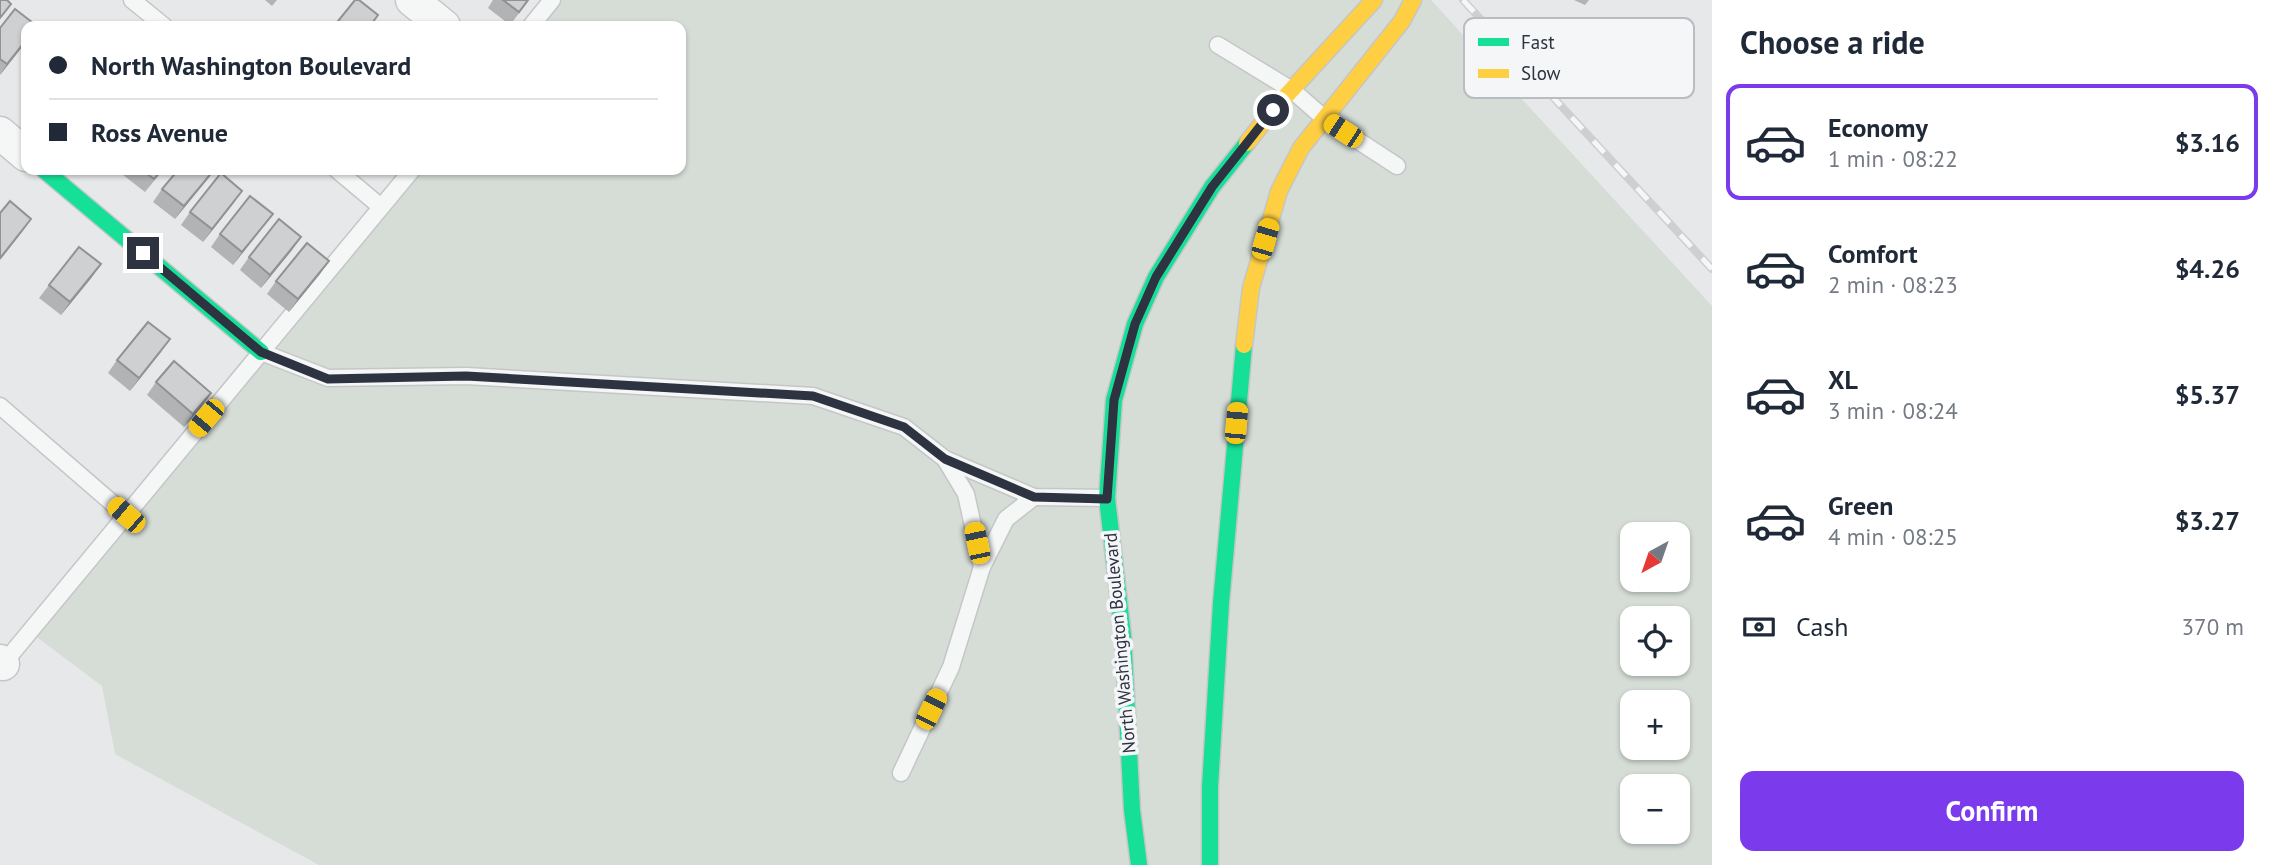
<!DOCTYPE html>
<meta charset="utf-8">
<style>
:root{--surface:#fff;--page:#f2f2f3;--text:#1f2937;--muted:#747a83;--line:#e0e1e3;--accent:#7c3aed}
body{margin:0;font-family:"PT Sans",sans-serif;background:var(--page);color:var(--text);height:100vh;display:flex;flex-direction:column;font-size:26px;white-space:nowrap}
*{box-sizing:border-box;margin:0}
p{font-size:23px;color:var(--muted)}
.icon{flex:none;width:38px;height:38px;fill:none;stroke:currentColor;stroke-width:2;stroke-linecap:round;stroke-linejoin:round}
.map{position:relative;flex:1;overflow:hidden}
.details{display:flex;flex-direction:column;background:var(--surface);width:560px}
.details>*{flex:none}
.top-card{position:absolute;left:21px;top:21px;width:665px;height:154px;border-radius:14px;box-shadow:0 2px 5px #0004;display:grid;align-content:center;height:154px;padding:0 28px;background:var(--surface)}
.needle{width:46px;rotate:220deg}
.tools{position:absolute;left:1620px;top:522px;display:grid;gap:14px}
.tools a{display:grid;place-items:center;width:70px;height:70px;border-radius:14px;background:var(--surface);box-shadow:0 2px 5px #0004;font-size:35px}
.end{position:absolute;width:32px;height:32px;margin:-16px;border:9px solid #2e3341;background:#fff;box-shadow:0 0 0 4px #fff}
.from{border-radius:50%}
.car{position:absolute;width:21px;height:42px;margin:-21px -10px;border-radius:9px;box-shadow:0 0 5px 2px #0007;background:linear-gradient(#f5c518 24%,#345 0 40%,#f5c518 0 76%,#345 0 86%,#f5c518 0)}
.top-card b{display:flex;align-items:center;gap:24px;height:66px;font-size:26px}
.top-card b+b{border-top:2px solid var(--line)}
.top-card i{width:18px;height:18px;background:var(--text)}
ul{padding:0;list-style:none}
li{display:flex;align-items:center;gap:21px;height:116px;margin:0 14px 10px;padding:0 14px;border:4px solid transparent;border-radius:14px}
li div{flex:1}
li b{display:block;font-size:26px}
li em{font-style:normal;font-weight:700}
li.active{border-color:var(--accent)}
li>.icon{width:63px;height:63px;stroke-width:1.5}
h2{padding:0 28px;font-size:32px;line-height:84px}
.pay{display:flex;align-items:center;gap:18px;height:77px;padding:0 28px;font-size:26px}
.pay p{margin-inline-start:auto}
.button{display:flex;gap:14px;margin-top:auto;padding:14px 28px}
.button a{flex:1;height:80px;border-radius:14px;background:var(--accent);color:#fff;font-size:28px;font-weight:700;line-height:80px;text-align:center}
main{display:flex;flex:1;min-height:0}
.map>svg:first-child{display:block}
</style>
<main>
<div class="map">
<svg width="1712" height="865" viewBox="0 0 1712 865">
<rect width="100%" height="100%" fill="#e6e8ea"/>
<path fill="#d6ddd7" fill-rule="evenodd" d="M 552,0 L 1431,0 L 1712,306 L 1712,865 L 319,865 L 115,754 L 102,686 L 30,632 L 412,170 L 681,170 L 681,26 L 531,26 ZM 1633,534 L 1678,534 L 1678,579 L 1633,579 ZM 1633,618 L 1678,618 L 1678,663 L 1633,663 ZM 1633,702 L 1678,702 L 1678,747 L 1633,747 ZM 1633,786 L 1678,786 L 1678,831 L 1633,831 Z"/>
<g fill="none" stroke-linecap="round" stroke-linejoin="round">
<defs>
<g id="lane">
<polyline points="132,0 164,26"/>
<polyline points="531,26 552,0"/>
<polyline points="1218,45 1292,90 1325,119 1397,166"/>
<polyline points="337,170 381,207"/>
<polyline points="261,352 328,378 466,376 813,396 904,427 945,459 966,494 982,567"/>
<polyline points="0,406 126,515"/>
<polyline points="945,459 1034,497 1107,498"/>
<polyline points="3,664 412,170"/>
<polyline points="901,773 951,667 982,567 1006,519 1034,497"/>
</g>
<g id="street">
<polyline points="412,0 444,26"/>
<polyline points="0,133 26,155"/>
<polyline points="0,661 3,664"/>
</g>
<g id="fast">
<polyline points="44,170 261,352"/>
<polyline points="1139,865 1132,810 1123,636 1107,498 1114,400 1135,324 1156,277 1212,187 1247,143"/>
<polyline points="1210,865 1210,787 1221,603 1244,345"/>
</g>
<g id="slow">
<polyline points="1247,143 1273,110 1374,0"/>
<polyline points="1244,345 1251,288 1279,191 1301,148 1402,21 1413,0"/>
</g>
</defs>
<use href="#lane" stroke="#c4c6c8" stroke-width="19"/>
<use href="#street" stroke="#c4c6c8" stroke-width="35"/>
<use href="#fast" stroke="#c4c6c8" stroke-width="19"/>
<use href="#slow" stroke="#c4c6c8" stroke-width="19"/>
<use href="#lane" stroke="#f5f6f6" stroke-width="16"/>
<use href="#street" stroke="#f5f6f6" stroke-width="32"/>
<use href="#fast" stroke="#16e098" stroke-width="16"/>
<use href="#slow" stroke="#ffcf43" stroke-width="16"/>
<defs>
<polyline id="rail" points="1463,0 1712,269"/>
</defs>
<use href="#rail" stroke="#cecfd1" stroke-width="8"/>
<use href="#rail" stroke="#f4f6f8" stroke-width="5" stroke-dasharray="16" stroke-linecap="butt"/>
</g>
<g fill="#b1b3b5">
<polygon points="265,0 277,0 272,6"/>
<polygon points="493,0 529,0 510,25 488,8"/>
<polygon points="1574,0 1589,0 1585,5"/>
<polygon points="0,28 26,42 0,75"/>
<polygon points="127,170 163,170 145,192 123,175"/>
<polygon points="214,170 175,219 153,202 162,189"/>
<polygon points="242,191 203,242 181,225 190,212"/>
<polygon points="273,214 233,265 211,247 220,234"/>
<polygon points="292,250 261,288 240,270 249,257"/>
<polygon points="329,261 289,312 267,294 276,281"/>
<polygon points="92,277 61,315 39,298 49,285"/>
<polygon points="170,339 130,391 108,373 117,360"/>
<polygon points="156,382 202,406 184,427 147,395"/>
</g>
<g fill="#909293">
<polygon points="26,40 26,42 0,75 7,64"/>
<polygon points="214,170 206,181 175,219 184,206"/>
<polygon points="242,191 233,204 203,242 212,229"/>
<polygon points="273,214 263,227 233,265 242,252"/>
<polygon points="31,219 22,232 0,260 0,258"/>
<polygon points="301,237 292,250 261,288 270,275"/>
<polygon points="329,261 320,274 289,312 298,299"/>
<polygon points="101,264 92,277 61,315 70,302"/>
<polygon points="170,339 161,352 130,391 139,378"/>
<polygon points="211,393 202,406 184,427 193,414"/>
</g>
<g fill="#ced0d2" stroke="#909293" stroke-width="2">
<polygon points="0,0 7,0 11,4 0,18"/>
<polygon points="355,0 359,0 378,15 370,26 334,26"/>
<polygon points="503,0 528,0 519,12"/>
<polygon points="15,9 37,26 26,26 26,40 7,64 0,59 0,28"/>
<polygon points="142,170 162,170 154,179"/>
<polygon points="178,170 214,170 184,206 162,189"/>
<polygon points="221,173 242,191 212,229 190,212"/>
<polygon points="250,196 273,214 242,252 220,234"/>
<polygon points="10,201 31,219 1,257 0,256 0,213"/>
<polygon points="279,219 301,237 270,275 249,257"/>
<polygon points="307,243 329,261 298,299 276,281"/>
<polygon points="79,247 101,264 70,302 49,285"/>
<polygon points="148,322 170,339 139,378 117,360"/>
<polygon points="174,361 211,393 193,414 156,382"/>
</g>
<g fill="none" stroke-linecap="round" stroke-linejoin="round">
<polyline stroke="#2e3341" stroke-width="9" points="143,253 261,352 328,379 466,376 813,396 904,427 945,459 1034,497 1107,499 1114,400 1135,324 1156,277 1212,187 1273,110"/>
</g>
<g text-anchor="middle" stroke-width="7" stroke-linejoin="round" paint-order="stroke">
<g font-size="18" fill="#2e3341" stroke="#f4f6f8">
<text transform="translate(1120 643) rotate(-95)" y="6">North Washington Boulevard</text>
</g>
</g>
<rect x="1464" y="18" width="230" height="80" rx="10" fill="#f4f6f8" stroke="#b9bcc1" stroke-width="2"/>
<rect x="1478" y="38" width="31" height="8" fill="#16e098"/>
<rect x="1478" y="69" width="31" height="9" fill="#ffcf43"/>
<g font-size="19" fill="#2e3341">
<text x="1521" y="49">Fast</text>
<text x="1521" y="80">Slow</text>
</g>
</svg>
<div class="tools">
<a><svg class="needle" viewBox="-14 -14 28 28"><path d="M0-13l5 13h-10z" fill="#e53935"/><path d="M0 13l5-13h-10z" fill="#747a83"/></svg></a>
<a><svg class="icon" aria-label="locate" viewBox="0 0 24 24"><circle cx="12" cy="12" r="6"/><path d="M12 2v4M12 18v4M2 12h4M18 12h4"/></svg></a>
<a>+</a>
<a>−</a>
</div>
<i class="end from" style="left:1273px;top:110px"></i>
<i class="end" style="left:143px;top:253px"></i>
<i class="car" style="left:1343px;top:131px;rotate:303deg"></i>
<i class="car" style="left:1265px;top:239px;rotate:16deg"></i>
<i class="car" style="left:206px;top:418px;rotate:220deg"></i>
<i class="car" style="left:1236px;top:423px;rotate:5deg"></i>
<i class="car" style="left:126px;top:515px;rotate:311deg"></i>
<i class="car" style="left:977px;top:543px;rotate:348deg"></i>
<i class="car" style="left:931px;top:709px;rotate:26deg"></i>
<div class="top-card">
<b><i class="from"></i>North Washington Boulevard</b>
<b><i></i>Ross Avenue</b>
</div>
</div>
<section class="details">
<h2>Choose a ride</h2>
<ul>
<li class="active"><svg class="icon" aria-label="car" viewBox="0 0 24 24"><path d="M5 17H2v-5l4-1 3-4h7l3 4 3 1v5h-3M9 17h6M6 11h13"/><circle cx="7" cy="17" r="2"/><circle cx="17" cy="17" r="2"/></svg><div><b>Economy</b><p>1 min · 08:22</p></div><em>$3.16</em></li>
<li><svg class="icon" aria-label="car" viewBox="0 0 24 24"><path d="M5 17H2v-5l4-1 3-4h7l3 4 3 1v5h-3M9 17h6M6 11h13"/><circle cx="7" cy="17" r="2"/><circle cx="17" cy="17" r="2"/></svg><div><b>Comfort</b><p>2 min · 08:23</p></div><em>$4.26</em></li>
<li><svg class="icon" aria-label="car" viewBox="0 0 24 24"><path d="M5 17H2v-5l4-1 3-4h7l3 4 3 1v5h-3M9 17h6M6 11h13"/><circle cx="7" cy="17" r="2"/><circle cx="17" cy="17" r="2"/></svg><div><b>XL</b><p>3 min · 08:24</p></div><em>$5.37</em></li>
<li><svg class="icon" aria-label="car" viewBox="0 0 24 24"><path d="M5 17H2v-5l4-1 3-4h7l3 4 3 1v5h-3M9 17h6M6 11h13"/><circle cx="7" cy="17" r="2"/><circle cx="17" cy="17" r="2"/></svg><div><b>Green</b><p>4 min · 08:25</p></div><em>$3.27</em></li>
</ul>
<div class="pay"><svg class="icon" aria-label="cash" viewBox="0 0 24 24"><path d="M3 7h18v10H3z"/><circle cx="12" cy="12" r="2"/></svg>Cash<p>370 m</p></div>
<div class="button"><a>Confirm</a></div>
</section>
</main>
